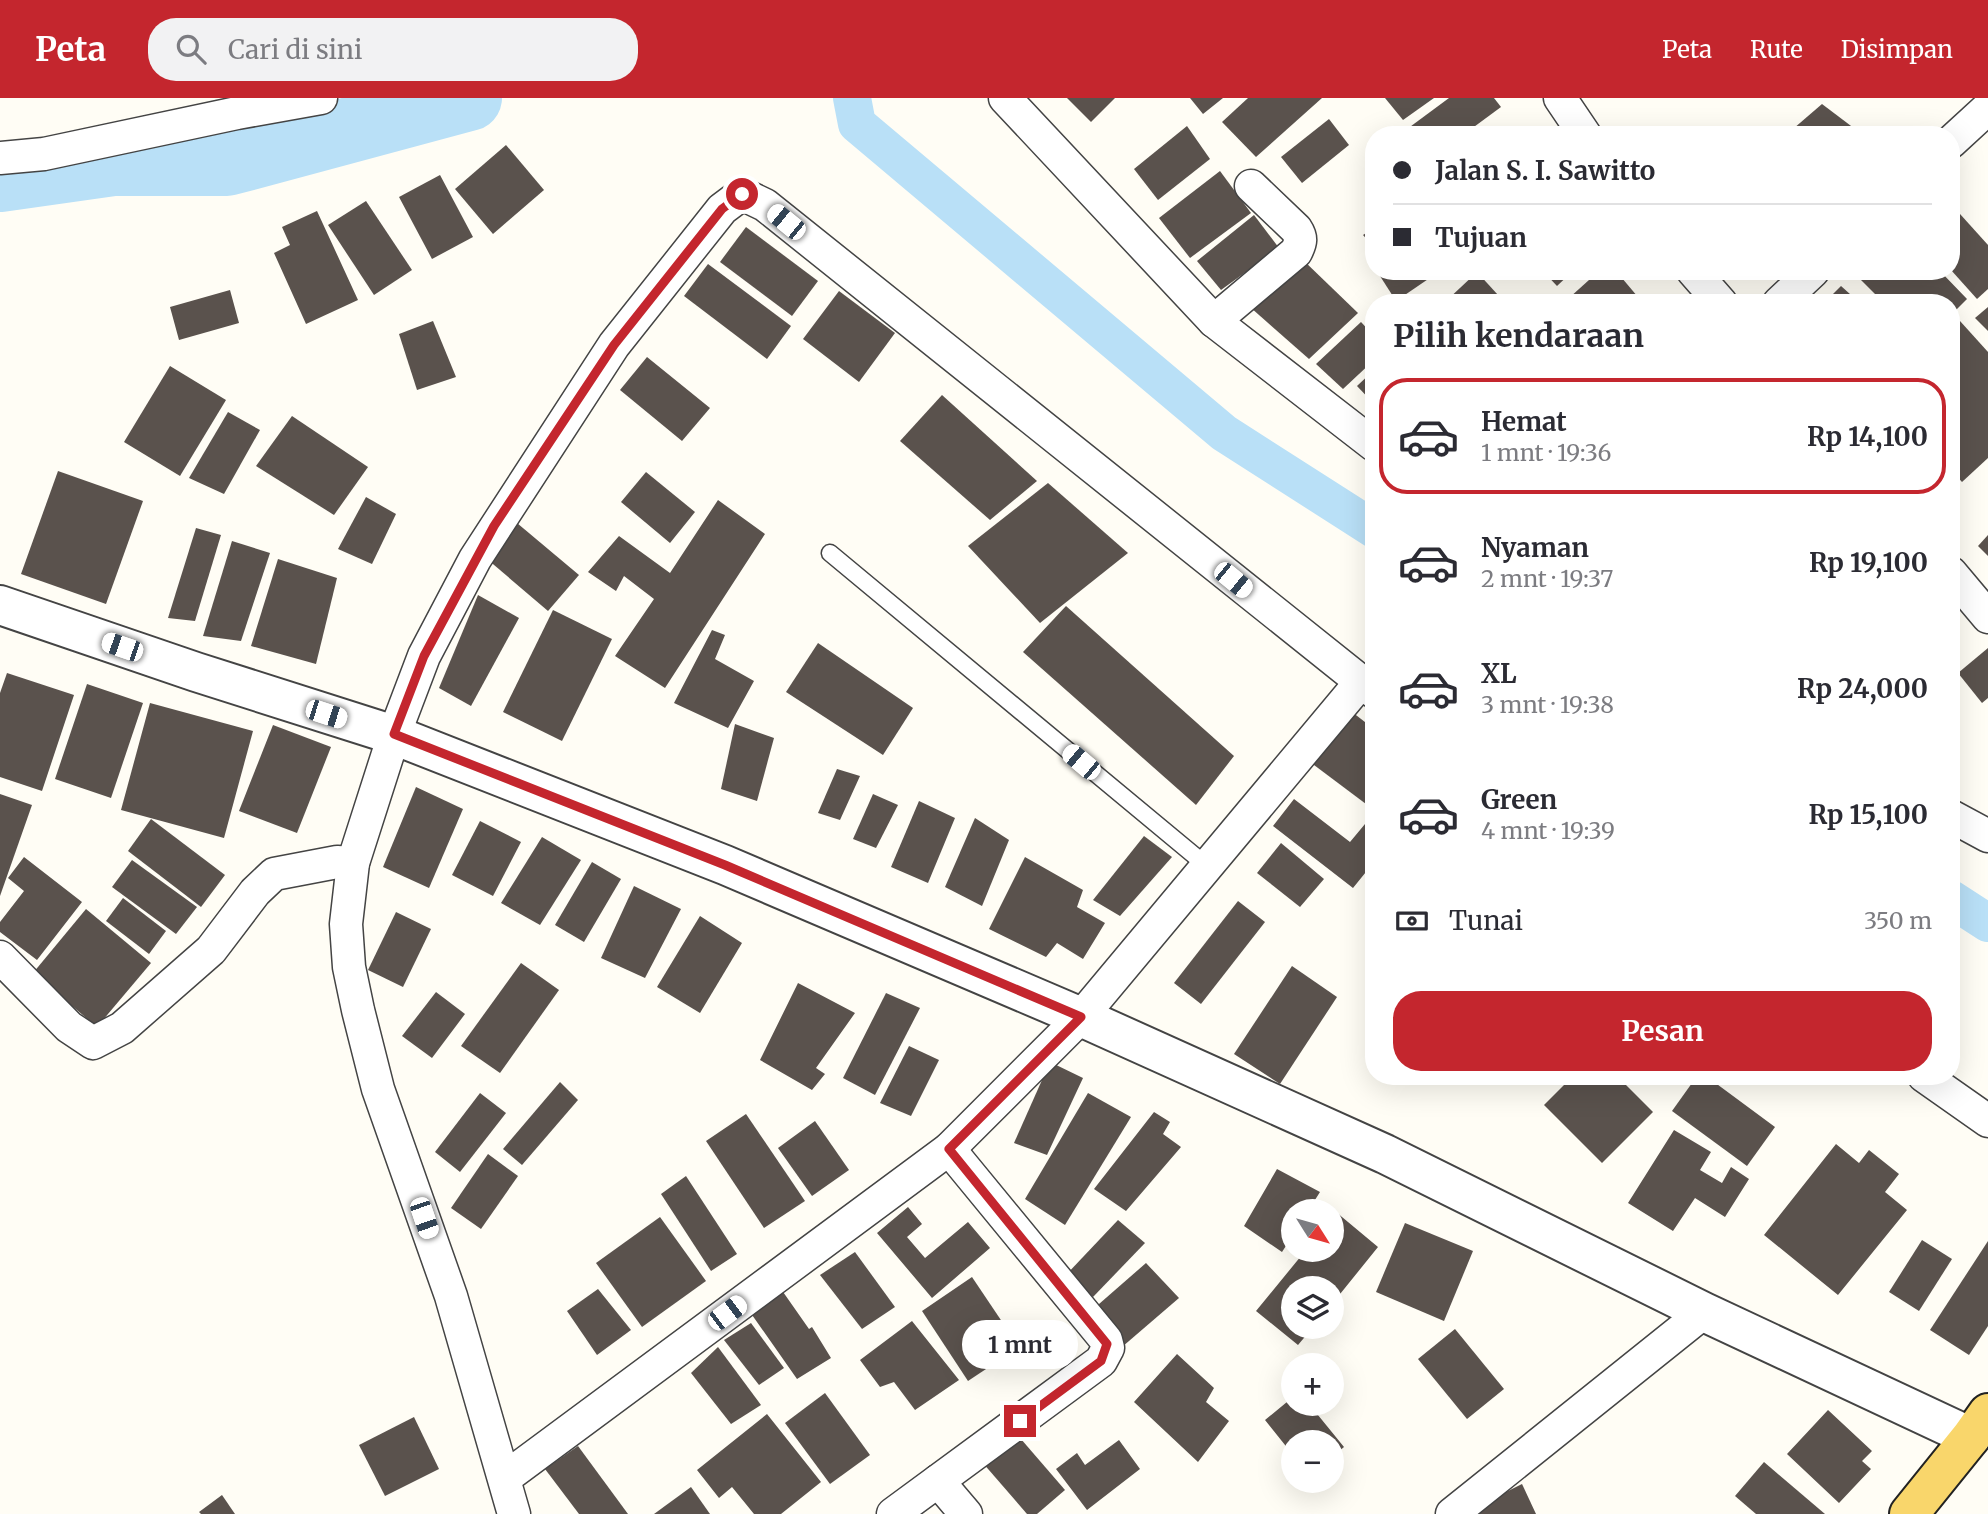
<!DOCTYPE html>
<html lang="id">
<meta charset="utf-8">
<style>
:root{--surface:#fff;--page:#f2f2f3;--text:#2b2b33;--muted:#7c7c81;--line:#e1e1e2;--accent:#c4262e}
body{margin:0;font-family:Merriweather,serif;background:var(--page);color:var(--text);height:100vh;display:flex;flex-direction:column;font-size:26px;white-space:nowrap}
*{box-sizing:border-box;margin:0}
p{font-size:23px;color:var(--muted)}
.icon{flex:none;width:38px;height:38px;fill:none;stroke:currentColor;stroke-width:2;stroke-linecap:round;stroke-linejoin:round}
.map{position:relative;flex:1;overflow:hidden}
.panel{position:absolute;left:1365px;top:196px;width:595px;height:791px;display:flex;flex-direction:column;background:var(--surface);border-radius:28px;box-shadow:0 7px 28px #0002}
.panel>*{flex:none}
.guide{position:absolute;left:1365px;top:28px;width:595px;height:154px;border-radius:28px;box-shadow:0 7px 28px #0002;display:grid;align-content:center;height:154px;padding:0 28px;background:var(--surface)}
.needle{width:46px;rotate:127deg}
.tools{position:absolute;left:1281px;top:1101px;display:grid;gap:14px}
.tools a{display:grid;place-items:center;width:63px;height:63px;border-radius:50%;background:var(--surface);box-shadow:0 7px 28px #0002;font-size:35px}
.end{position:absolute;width:32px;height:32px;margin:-16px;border:9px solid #c4262e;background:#fff;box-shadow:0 0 0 4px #fff}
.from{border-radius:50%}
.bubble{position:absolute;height:49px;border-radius:24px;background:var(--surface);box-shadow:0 7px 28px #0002;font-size:23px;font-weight:700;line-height:49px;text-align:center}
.car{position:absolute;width:21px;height:42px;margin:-21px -10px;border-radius:9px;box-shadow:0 0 5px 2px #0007;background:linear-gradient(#fff 24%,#345 0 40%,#fff 0 76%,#345 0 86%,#fff 0)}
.guide b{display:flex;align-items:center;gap:24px;height:66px;font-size:26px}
.guide b+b{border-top:2px solid var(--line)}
.guide i{width:18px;height:18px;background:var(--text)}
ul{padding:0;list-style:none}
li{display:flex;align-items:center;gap:21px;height:116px;margin:0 14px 10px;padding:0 14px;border:4px solid transparent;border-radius:28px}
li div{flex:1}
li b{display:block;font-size:26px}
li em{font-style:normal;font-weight:700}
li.current{border-color:var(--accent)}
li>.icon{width:63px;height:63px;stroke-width:1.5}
h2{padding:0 28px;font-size:32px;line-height:84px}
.pay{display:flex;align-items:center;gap:18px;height:77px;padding:0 28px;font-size:26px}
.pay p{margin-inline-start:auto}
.cta{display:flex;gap:14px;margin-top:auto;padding:14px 28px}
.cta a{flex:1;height:80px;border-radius:28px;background:var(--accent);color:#fff;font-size:28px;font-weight:700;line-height:80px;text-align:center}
header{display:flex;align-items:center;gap:42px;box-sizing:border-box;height:98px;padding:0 35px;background:var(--accent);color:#fff}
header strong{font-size:33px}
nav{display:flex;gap:38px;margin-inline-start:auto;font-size:24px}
.search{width:490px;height:63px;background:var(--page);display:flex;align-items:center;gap:18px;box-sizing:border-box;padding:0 24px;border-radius:28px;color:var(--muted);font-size:26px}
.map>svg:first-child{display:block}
</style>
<header>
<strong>Peta</strong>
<div class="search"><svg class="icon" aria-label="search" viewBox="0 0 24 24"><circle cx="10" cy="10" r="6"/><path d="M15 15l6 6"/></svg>Cari di sini</div>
<nav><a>Peta</a><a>Rute</a><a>Disimpan</a></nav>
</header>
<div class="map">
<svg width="1988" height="1416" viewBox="0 0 1988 1416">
<rect width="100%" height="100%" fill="#fffdf5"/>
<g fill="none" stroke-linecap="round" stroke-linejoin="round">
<g stroke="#b9e0f7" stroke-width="38">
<polyline points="852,0 857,26 1224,335 1374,431"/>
<polyline points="1951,801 1988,825"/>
</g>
<polyline stroke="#b9e0f7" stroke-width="66" points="0,81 113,65 227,65 469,0"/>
</g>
<g fill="#5a524d">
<polygon points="1067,0 1115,0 1091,24"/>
<polygon points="1190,0 1223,0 1203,16"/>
<polygon points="1248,0 1322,0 1256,59 1222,24"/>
<polygon points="1385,0 1434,0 1403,22"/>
<polygon points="1449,0 1494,0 1501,9 1463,37 1399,37"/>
<polygon points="1822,6 1863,37 1786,37"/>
<polygon points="1329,21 1349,47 1302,85 1281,59"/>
<polygon points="1187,28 1210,61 1158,102 1134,71"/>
<polygon points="506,47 544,92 493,136 455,91"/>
<polygon points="1220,73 1251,115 1190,160 1159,120"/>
<polygon points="440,77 473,139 432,161 399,99"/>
<polygon points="366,103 412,172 374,197 328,127"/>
<polygon points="1951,106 1988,147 1988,191 1977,201 1951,172"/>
<polygon points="317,113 358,202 306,226 274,155 290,147 282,129"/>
<polygon points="1254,117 1279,150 1221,192 1197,163"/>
<polygon points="746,129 818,183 792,218 720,164"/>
<polygon points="1374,130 1374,149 1363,137"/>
<polygon points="1302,161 1358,215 1309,261 1250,209"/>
<polygon points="708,166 791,228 767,261 684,198"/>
<polygon points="1387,173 1440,173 1396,203 1380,178"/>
<polygon points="1543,173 1573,173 1557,188"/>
<polygon points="1599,173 1616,173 1643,205 1573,205 1569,200"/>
<polygon points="1864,173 1940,173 1967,201 1951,217 1951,205 1884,205 1858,179"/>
<polygon points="1477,174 1498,197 1490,205 1444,205"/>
<polygon points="1841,188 1860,205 1824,205"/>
<polygon points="230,192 239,225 179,242 170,209"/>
<polygon points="839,193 895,235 859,284 803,241"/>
<polygon points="1988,209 1988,233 1975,220"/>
<polygon points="433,223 456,279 417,292 399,236"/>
<polygon points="1960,223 1988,254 1988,360 1962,384 1951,372 1951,231"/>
<polygon points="1361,224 1374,238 1374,262 1343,291 1316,266"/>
<polygon points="647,259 710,310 682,343 620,292"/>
<polygon points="170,268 226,302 180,378 124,344"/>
<polygon points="1374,272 1374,306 1357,288"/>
<polygon points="942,297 1037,383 990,422 900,343"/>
<polygon points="228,314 260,332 224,396 189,380"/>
<polygon points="292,318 368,369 334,417 256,368"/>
<polygon points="58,373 143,403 106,506 21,476"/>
<polygon points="646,374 695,414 670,445 621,404"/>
<polygon points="1048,385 1128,455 1040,525 968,448"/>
<polygon points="366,399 396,416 372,466 338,451"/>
<polygon points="718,402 765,436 665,590 615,558 654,501 624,478 616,493 588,474 619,438 670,475"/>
<polygon points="517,425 579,477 548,513 487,461"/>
<polygon points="196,430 221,437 195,523 168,520"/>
<polygon points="1988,437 1988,458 1978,448"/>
<polygon points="232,443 270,455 241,543 203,538"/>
<polygon points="278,461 337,480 316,566 251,548"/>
<polygon points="478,497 519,520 471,608 439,590"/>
<polygon points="1066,508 1234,658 1196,707 1023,554"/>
<polygon points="553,512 612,541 562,643 503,614"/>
<polygon points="712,532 725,537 715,561 754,583 728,630 674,605"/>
<polygon points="818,545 913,610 883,657 786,594"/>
<polygon points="1988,550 1988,600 1982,605 1958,575"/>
<polygon points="7,575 74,597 42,693 0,679 0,595"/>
<polygon points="87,586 143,605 111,700 55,681"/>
<polygon points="150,605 253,633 224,740 121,712"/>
<polygon points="1352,614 1374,631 1374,712 1306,661"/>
<polygon points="735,626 774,640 757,703 721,691"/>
<polygon points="273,627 331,649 297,735 239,713"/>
<polygon points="837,671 860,678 840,722 818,715"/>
<polygon points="416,689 463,711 429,790 383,769"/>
<polygon points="0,696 32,707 0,798"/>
<polygon points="873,696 898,707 876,750 853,741"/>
<polygon points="1294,701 1350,744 1365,726 1374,732 1374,764 1353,790 1273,728"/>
<polygon points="919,703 955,720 928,785 891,769"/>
<polygon points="975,720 1009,742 982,808 945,789"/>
<polygon points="151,721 225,777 201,809 128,753"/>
<polygon points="480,723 521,744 493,798 452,777"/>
<polygon points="1144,738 1172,759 1120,818 1093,802"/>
<polygon points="542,739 581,762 540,827 501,805"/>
<polygon points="1281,745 1324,781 1300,809 1257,775"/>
<polygon points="24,759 82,804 37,862 0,834 0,824 24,793 8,780"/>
<polygon points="1025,759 1083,792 1077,809 1105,825 1083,861 1057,845 1046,859 989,831"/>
<polygon points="132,762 197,809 176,836 112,789"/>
<polygon points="592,764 621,781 584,844 555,827"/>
<polygon points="634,788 681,811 645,880 601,860"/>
<polygon points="123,800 166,833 149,856 106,823"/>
<polygon points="1238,803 1265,824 1201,906 1174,885"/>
<polygon points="86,811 151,865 97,929 33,875"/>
<polygon points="396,814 431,831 403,889 368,872"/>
<polygon points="700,818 742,845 700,915 657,889"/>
<polygon points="521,865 559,892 500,975 461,948"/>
<polygon points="1292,868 1337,899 1280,986 1234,956"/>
<polygon points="798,885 855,915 816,970 825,976 812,992 760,962"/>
<polygon points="436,894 465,916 432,960 402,938"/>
<polygon points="886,895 920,910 875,997 843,980"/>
<polygon points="909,948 939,962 911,1018 880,1005"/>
<polygon points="1050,964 1083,980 1047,1057 1014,1045"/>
<polygon points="1573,978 1617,978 1653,1014 1602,1065 1544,1007"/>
<polygon points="1697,978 1706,978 1775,1029 1747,1068 1672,1013"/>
<polygon points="560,984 578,1002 522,1067 503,1051"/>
<polygon points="480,995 506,1015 460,1074 435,1054"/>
<polygon points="1088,995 1131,1019 1065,1127 1025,1101"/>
<polygon points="1154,1014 1170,1024 1163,1036 1181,1049 1126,1113 1094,1091"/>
<polygon points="746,1016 805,1103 764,1130 706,1043"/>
<polygon points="815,1023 849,1072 812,1098 778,1050"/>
<polygon points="1674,1032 1711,1054 1700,1072 1722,1085 1731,1069 1749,1081 1725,1119 1695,1100 1673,1133 1628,1105"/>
<polygon points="1836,1046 1859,1065 1869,1052 1899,1076 1885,1094 1907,1112 1838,1197 1764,1137"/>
<polygon points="488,1056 518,1078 481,1131 451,1110"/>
<polygon points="1277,1071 1320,1094 1308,1113 1293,1113 1293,1137 1282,1154 1244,1128"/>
<polygon points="686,1078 737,1156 711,1173 661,1096"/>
<polygon points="908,1109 922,1126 907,1139 925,1160 968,1124 990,1150 932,1200 877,1135"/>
<polygon points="1336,1114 1378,1149 1332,1206 1332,1190 1293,1190 1293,1228 1314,1228 1298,1247 1256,1213 1306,1152 1332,1152 1332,1119"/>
<polygon points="660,1119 706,1183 642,1229 596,1165"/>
<polygon points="1118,1122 1145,1145 1093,1199 1065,1178"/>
<polygon points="1405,1125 1473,1153 1444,1223 1376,1194"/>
<polygon points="1922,1142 1952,1161 1919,1213 1889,1194"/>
<polygon points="1988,1143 1988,1228 1969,1257 1930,1232"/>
<polygon points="855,1154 895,1209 862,1231 820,1177"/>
<polygon points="1146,1165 1179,1200 1122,1249 1091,1213"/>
<polygon points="972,1179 1019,1249 968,1283 922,1213"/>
<polygon points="598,1191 631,1232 597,1257 567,1213"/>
<polygon points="781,1191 809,1231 812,1229 831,1260 797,1281 750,1214"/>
<polygon points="912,1223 959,1282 915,1312 894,1284 880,1289 860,1262"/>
<polygon points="751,1225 784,1270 759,1287 724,1242"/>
<polygon points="1455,1231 1504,1291 1467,1321 1418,1261"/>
<polygon points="718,1249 761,1307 731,1326 691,1275"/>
<polygon points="1177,1256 1214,1290 1206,1304 1229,1323 1198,1364 1134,1304"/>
<polygon points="825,1295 870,1357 830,1386 785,1325"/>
<polygon points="1293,1299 1293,1306 1309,1306 1344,1349 1332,1359 1332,1344 1293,1344 1293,1357 1265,1322"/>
<polygon points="1828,1312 1872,1353 1862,1363 1871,1371 1839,1405 1787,1356"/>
<polygon points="767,1316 821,1384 781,1416 754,1416 732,1389 719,1400 697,1372"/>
<polygon points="414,1319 439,1371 385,1398 359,1347"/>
<polygon points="1015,1334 1065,1392 1037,1416 1027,1416 982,1364"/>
<polygon points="1119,1342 1140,1371 1087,1412 1056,1371 1077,1355 1085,1367"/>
<polygon points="578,1348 628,1416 579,1416 545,1371"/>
<polygon points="1764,1364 1825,1416 1756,1416 1735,1398"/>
<polygon points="1522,1386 1536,1416 1472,1416 1470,1412"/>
<polygon points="691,1389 710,1416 654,1416"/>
<polygon points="222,1397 235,1416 201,1416 199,1414"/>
</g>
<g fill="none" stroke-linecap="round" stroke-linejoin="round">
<defs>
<polyline id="service" points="830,455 1207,768"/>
<g id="minor">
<polyline points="1005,0 1214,223 1374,347"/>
<polyline points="1560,0 1585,37"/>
<polyline points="1951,44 1988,10"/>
<polyline points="0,60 44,56 237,15 321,0"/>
<polyline points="1693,173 1721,205"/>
<polyline points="1779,205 1813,173"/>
<path d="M 1214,223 L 1296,154 C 1301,144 1302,140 1296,131 L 1251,88"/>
<polyline points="1951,475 1988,519"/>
<polyline points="1951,718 1988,738"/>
<polyline points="0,859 69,929 93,945 122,930 211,852 255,794 274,776 337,764 353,765"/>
<polyline points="1924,978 1988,1023"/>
<polyline points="505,1380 949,1051 1081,919 1360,585"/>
<polyline points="938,1383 966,1416"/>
<polyline points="514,1416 451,1198 378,991 358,912 349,869 346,826 353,765 394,637 424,558 475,461 614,247 722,111 742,96 765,107 1374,594"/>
<polyline points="893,1416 1101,1263 1108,1250 1106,1242 949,1051"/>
<polyline points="1452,1416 1704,1214"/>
</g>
<polyline id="tertiary" points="0,507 196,574 394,637 725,767 1081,919 1385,1056 1704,1214 1971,1339"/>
<polyline id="primary" points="1909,1416 1971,1339 1988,1315"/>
</defs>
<use href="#service" stroke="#444" stroke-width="19"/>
<use href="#minor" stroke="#444" stroke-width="35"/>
<use href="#tertiary" stroke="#444" stroke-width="42"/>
<use href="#primary" stroke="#222" stroke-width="42"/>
<use href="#service" stroke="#fff" stroke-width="16"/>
<use href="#minor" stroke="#fff" stroke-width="32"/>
<use href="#tertiary" stroke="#fff" stroke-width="38"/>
<use href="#primary" stroke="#f9d66b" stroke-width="38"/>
</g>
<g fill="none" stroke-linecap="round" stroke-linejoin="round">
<polyline stroke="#c4262e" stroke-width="9" points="742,96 722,111 614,247 494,428 424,558 394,636 725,767 1081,919 949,1051 1107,1246 1101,1263 1020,1323"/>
</g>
</svg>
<div class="tools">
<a><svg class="needle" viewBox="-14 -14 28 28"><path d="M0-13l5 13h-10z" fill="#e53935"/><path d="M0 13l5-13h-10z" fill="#7c7c81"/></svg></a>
<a><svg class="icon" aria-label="layers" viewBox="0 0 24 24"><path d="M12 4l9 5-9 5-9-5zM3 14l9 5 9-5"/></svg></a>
<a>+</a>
<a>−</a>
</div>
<i class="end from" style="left:742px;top:96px"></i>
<i class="end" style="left:1020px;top:1323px"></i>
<div class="bubble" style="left:962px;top:1222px;width:116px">1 mnt</div>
<i class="car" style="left:786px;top:124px;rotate:309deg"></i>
<i class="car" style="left:1233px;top:482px;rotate:129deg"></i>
<i class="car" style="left:122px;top:549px;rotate:289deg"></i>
<i class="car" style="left:326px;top:616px;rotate:108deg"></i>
<i class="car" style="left:1081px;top:664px;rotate:310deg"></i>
<i class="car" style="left:424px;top:1120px;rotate:161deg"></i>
<i class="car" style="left:727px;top:1215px;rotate:53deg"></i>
<div class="guide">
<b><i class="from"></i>Jalan S. I. Sawitto</b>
<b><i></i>Tujuan</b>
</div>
<section class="panel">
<h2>Pilih kendaraan</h2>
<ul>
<li class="current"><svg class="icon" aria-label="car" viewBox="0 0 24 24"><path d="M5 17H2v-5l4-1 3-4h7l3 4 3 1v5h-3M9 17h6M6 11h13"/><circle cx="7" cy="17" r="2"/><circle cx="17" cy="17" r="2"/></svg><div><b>Hemat</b><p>1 mnt · 19:36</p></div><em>Rp 14,100</em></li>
<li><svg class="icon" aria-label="car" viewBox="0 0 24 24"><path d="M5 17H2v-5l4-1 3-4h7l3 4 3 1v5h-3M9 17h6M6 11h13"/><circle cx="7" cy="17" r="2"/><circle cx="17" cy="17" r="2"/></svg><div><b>Nyaman</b><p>2 mnt · 19:37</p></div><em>Rp 19,100</em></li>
<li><svg class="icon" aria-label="car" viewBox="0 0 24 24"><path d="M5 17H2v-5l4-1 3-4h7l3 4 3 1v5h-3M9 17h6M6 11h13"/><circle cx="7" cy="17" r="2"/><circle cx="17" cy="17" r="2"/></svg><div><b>XL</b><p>3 mnt · 19:38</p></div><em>Rp 24,000</em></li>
<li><svg class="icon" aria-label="car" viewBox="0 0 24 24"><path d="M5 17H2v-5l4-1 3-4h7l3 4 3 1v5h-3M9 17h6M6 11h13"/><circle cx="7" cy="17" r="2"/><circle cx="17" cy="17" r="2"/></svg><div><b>Green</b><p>4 mnt · 19:39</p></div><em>Rp 15,100</em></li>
</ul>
<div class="pay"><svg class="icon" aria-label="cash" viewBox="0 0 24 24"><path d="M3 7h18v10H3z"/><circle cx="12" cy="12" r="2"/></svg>Tunai<p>350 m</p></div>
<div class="cta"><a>Pesan</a></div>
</section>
</div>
